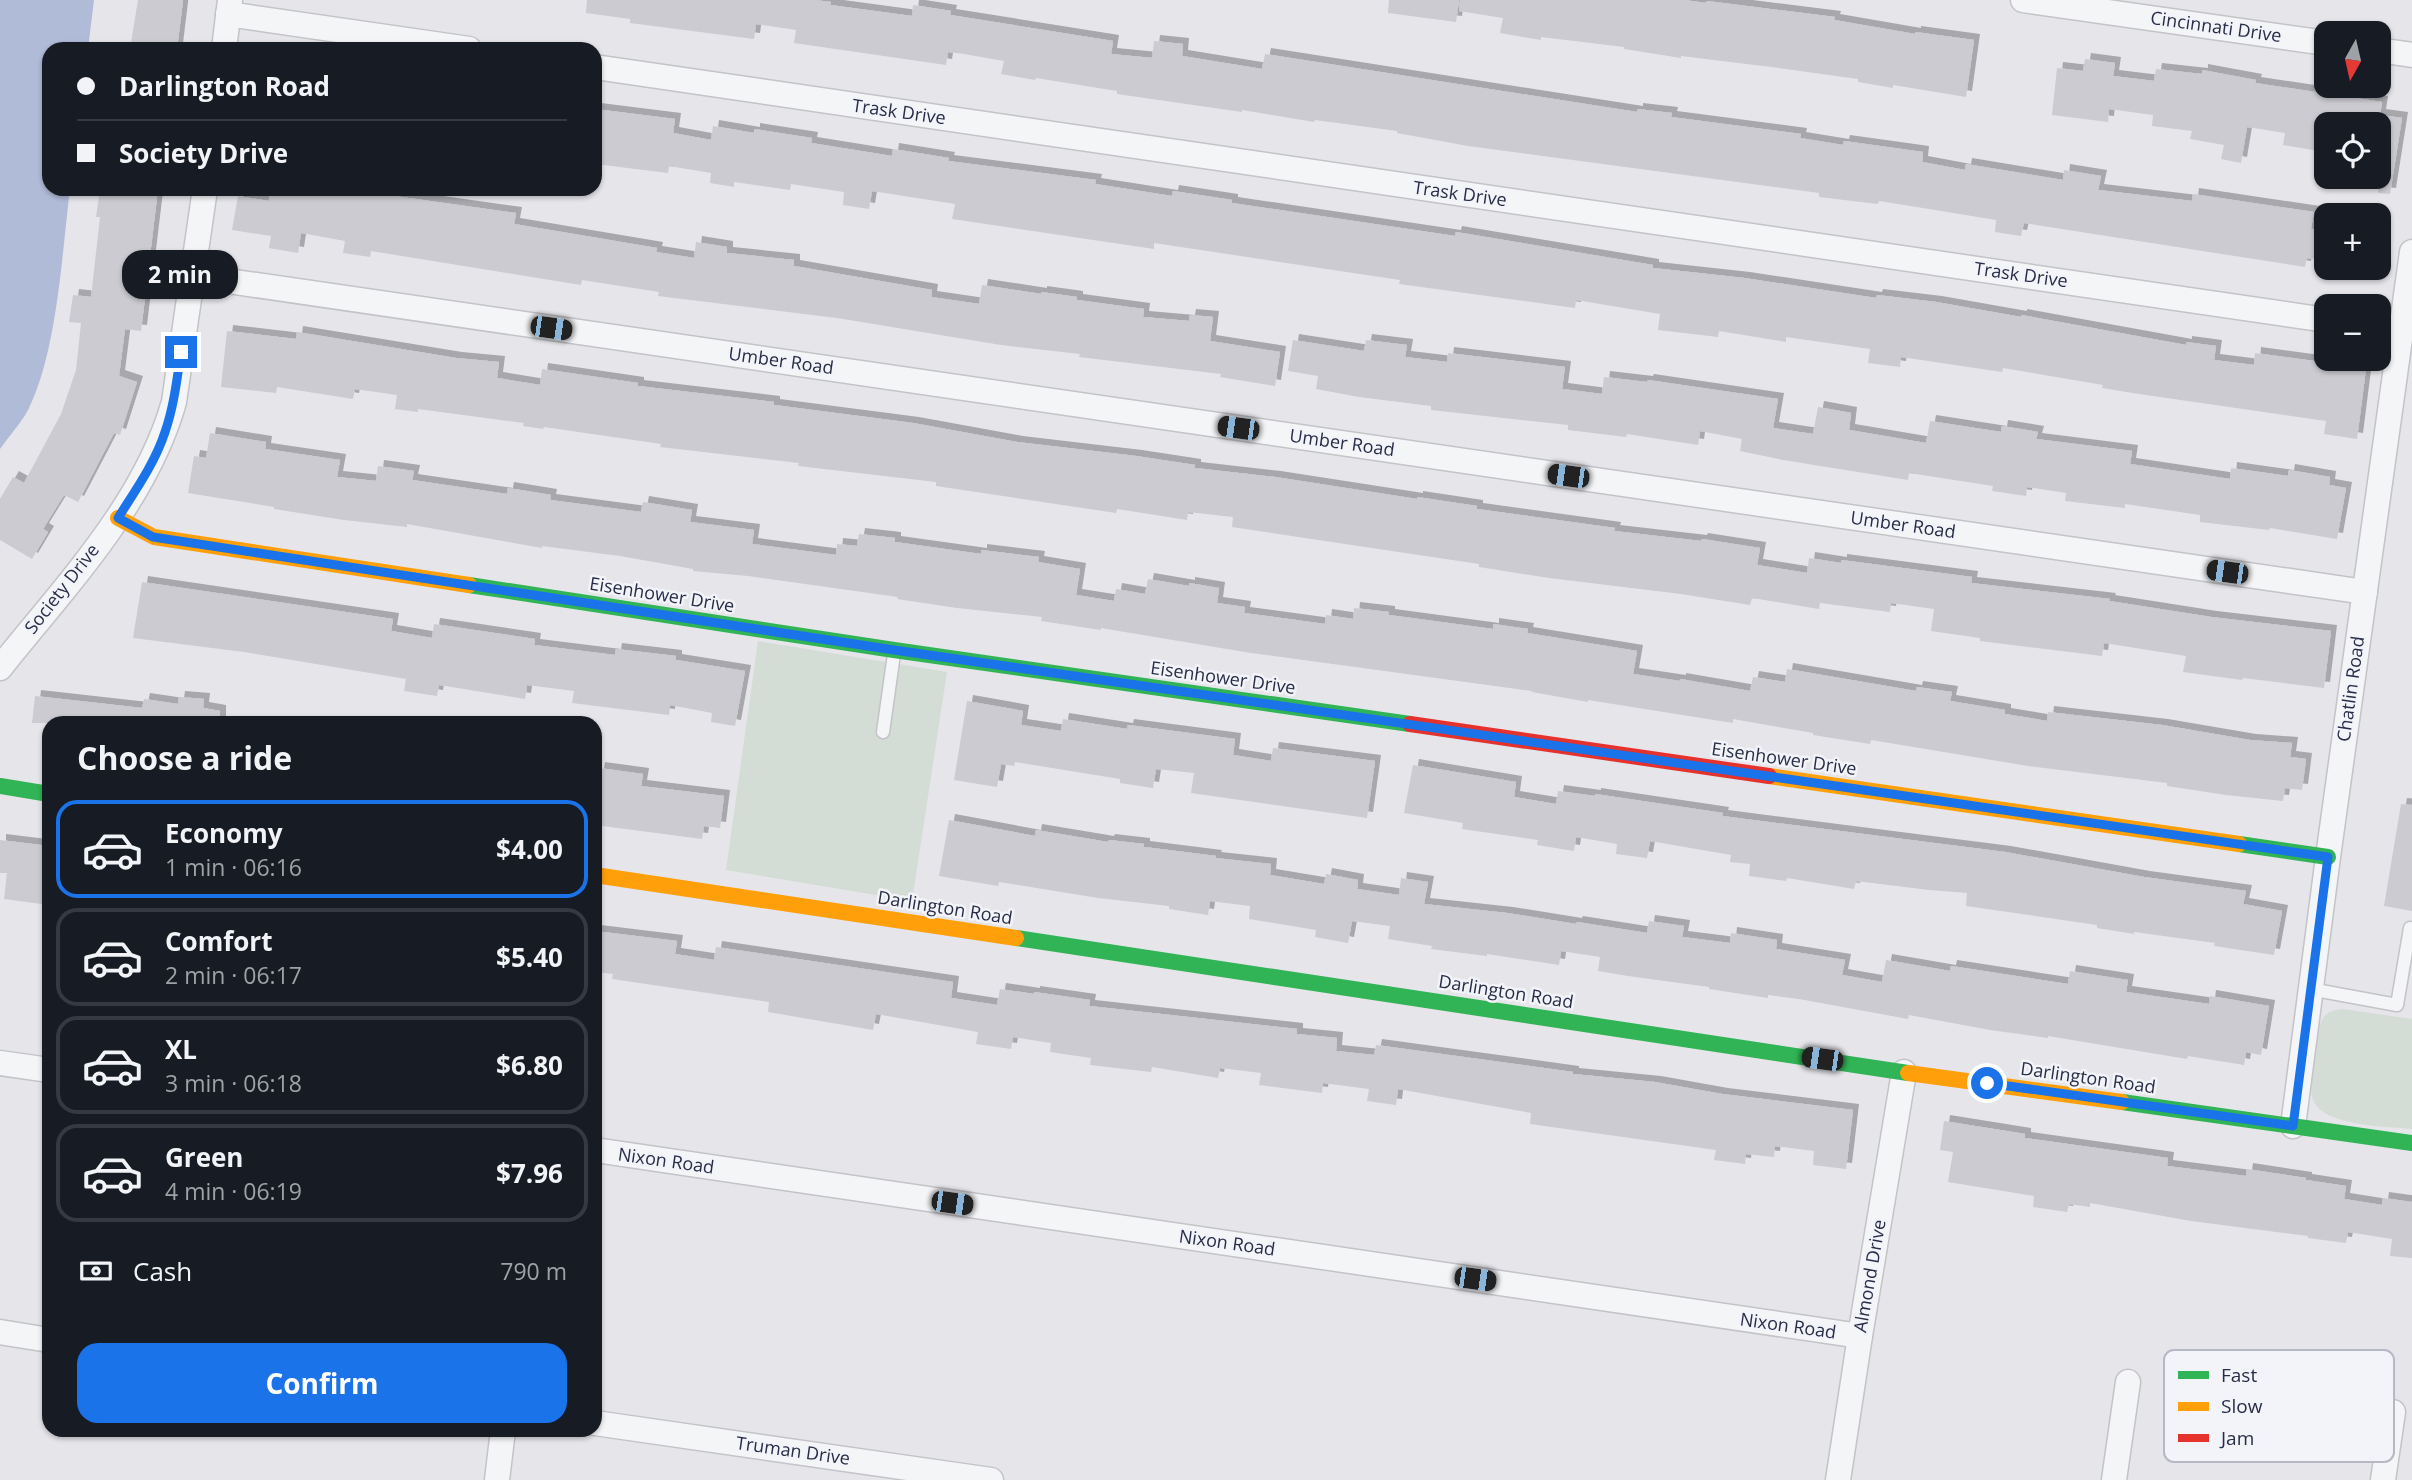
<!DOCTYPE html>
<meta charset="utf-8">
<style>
:root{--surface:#171b24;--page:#242831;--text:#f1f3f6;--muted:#9ea1a6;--line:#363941;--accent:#1a73e8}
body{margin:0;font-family:"Open Sans",sans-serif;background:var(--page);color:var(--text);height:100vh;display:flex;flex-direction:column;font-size:26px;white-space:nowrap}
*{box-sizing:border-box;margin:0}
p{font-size:23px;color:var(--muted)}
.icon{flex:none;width:38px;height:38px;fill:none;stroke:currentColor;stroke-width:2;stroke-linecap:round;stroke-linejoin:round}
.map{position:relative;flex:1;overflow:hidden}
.details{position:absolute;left:42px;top:716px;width:560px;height:721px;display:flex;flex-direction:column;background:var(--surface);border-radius:21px;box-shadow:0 2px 5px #0004}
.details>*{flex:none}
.hud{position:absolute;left:42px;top:42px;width:560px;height:154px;border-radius:21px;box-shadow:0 2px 5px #0004;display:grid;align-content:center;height:154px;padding:0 35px;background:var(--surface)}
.needle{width:46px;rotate:188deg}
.tools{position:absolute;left:2314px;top:21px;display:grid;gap:14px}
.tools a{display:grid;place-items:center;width:77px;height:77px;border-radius:14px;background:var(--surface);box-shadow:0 2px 5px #0004;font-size:35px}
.end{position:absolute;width:32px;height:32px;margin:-16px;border:9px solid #1a73e8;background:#fff;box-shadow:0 0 0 4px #fff}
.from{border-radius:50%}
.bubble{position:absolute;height:49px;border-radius:21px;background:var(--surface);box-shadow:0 2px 5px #0004;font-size:23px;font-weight:700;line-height:49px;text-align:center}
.car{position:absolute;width:21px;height:42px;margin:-21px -10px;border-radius:9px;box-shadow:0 0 5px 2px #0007;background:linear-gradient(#222 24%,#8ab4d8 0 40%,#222 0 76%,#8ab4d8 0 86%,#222 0)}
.hud b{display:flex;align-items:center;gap:24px;height:66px;font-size:26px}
.hud b+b{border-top:2px solid var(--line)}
.hud i{width:18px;height:18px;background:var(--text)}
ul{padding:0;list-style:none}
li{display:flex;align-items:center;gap:21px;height:98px;margin:0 14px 10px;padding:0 21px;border:4px solid var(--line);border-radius:21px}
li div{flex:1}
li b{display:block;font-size:26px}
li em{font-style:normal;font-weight:700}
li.selected{border-color:var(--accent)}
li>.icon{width:63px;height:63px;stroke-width:1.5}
h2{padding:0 35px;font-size:32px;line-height:84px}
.pay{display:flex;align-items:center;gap:18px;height:77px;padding:0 35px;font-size:26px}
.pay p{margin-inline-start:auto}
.action{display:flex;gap:14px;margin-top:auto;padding:14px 35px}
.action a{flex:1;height:80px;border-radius:21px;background:var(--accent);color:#fff;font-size:28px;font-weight:700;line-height:80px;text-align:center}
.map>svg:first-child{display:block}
</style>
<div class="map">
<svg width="2412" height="1480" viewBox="0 0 2412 1480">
<defs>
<filter id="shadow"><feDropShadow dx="6" dy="-6" stdDeviation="0" flood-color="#0004"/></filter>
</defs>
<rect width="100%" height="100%" fill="#e5e5ea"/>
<g fill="#d3ddd5">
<polygon points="758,641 947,672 912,901 726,870"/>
<path d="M 2343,1009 L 2412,1019 L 2412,1129 C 2387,1126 2319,1127 2312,1097 C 2309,1081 2317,1043 2320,1025 C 2324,1013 2331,1010 2343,1009 Z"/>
</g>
<path fill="#b0bbd8" d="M 0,0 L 94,0 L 88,49 L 49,49 L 49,189 L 70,189 C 62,253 57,353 28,410 C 21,423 9,436 0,449 Z"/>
<g fill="#cbcbd1" filter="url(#shadow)">
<polygon points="138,0 183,0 177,49 130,49"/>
<polygon points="587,0 814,0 831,2 830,5 912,16 913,5 951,11 950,15 1113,41 1111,54 1152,58 1154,41 1183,44 1182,56 1262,69 1265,54 1637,112 1637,109 1672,113 1671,117 1801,134 1800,138 1843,145 1844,141 1923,152 1922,162 1965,170 1966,164 2063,180 2064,170 2101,176 2098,190 2192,201 2193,194 2314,212 2311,229 2326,231 2326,260 2307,258 2305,267 2024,223 2021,236 1995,232 1996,220 1929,209 1879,201 1878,204 1819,197 1819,193 1468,146 1397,133 1397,131 1315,120 1314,122 1242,110 1242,112 1117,94 1117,91 1036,78 1035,80 1001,74 1004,61 964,54 948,52 946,65 794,43 796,30 756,24 754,39 630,23 630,19 586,13"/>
<polygon points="1389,0 1459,0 1456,22 1388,13"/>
<polygon points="1460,0 1684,0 1706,3 1707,1 1835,17 1834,20 1915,34 1915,32 1974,40 1966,97 1893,85 1893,88 1858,82 1858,79 1771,67 1681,56 1681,58 1624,49 1624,47 1541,37 1541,40 1500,33 1503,18 1459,11"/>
<polygon points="2085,59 2115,63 2113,76 2154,81 2156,69 2202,74 2202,70 2256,80 2255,83 2382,102 2380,115 2402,118 2390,194 2378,193 2378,124 2323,124 2319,151 2283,145 2285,133 2247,127 2241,163 2221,159 2224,145 2190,139 2192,131 2152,126 2153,115 2109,109 2108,122 2052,115 2057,68 2083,71"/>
<polygon points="595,109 675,119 673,133 711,140 713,126 754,133 754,129 812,138 811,143 892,156 893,149 949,158 948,161 1096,180 1095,184 1172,196 1173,191 1232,200 1232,203 1455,236 1456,232 1653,265 1653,268 1744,278 1876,298 1877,295 1936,302 2021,317 2021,315 2186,345 2186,342 2216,346 2214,360 2254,365 2255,353 2366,368 2357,439 2324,434 2326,421 2139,394 2102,388 2103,385 2003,368 2002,372 1901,357 1900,367 1868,363 1870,349 1786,337 1786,342 1719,331 1718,337 1658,330 1660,314 1576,300 1575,308 1399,284 1400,280 1154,243 1154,249 952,219 955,204 872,191 869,209 843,205 844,192 791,184 790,190 734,182 734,187 710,183 711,173 669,166 668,173 595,164"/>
<polygon points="100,189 158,189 141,331 125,329 119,376 137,382 120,435 114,433 78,502 64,495 43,529 48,532 32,559 0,540 0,499 13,477 24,483 61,414 76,370 81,323 69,322 73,295 91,297 100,217 96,217"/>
<polygon points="270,189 381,189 380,194 516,213 514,224 657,248 656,252 694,258 696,242 727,247 727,253 794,260 794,266 932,290 931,297 979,304 982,285 1041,294 1041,292 1077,297 1077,300 1144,309 1143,317 1189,321 1190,315 1213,317 1210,341 1280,352 1275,386 1220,377 1221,374 1079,357 1080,354 1001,345 837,318 658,296 659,292 582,280 581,285 371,251 370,257 343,253 345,241 301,233 298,253 269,248 271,236 232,230 238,196 269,201"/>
<polygon points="227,331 296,339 297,332 456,358 499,362 497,378 540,385 542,369 638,383 638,386 774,402 774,405 913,423 1017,442 1136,456 1195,465 1195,468 1275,477 1417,499 1417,497 1477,506 1477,509 1615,528 1614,531 1701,541 1702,539 1760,548 1757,565 1807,573 1809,558 1841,563 1841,560 1972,577 1971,583 2110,599 2109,601 2211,617 2331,631 2324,688 2243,678 2242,680 2183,672 2186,656 2104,643 2102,656 1980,641 1980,638 1931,631 1934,609 1891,603 1890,612 1820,603 1819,609 1752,598 1750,605 1681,594 1549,578 1479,567 1479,564 1232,527 1233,517 1188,512 1187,520 1117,509 1116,513 936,486 936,482 798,466 799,463 660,447 661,444 544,427 543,429 523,426 524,423 418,409 418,412 395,409 397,395 355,389 353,399 277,387 276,393 221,387"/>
<polygon points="1293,340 1364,351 1366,340 1407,345 1405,357 1447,362 1448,353 1565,367 1562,389 1602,394 1604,377 1647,382 1648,380 1778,399 1773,428 1813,434 1818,407 1851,413 1849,430 1926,443 1930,421 2001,432 2002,426 2038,432 2036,439 2132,451 2130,464 2230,479 2231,468 2288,476 2289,470 2330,477 2329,485 2346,488 2337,539 2270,528 2269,530 2200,522 2200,515 2125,504 2125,508 2065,501 2066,493 2027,487 2026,496 1992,491 1993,486 1909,473 1908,480 1783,460 1740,451 1742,439 1700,431 1698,445 1627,434 1626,437 1568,430 1568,425 1431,410 1431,406 1359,397 1316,389 1318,376 1288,371"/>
<polygon points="210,433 266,442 265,449 340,460 337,477 376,481 378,466 414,471 412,480 507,494 508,488 551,495 550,500 641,512 643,502 692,510 690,522 754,530 752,544 836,555 837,544 857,546 859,534 895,538 895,542 981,554 981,550 1039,557 1038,562 1080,569 1076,595 1114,601 1116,589 1145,594 1148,579 1189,586 1189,583 1219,588 1217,603 1245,607 1244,613 1325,624 1326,615 1353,619 1354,608 1389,612 1389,615 1493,629 1493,624 1528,629 1527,633 1637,651 1633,674 1680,681 1680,679 1750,691 1753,677 1785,682 1787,669 1916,691 1917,687 1952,692 1950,701 2005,710 2005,714 2047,721 2048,712 2162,725 2250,740 2292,743 2290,757 2306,759 2302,790 2285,788 2283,801 2226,795 2167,786 2167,783 2028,766 1871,740 1870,744 1813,735 1813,733 1733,719 1733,723 1588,700 1588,702 1532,692 1532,691 1251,653 1101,628 1101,630 1041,621 1042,617 957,608 897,599 898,597 748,576 693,571 693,569 620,556 542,546 542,548 407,524 407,527 344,520 274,509 274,507 188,493 194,456 206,458"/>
<polygon points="142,582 393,619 391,631 432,638 434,624 535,639 534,645 615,655 616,649 676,656 676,660 745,671 735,726 711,722 712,713 670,705 669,715 572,703 574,691 527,685 525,699 439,685 437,696 404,691 406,679 244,652 133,638"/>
<polygon points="35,696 142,708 144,699 178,704 179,697 204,699 203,708 220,711 220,723 32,723"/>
<polygon points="967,701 1023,711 1021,725 1061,731 1063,719 1127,729 1128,725 1235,739 1233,755 1271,761 1273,748 1375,761 1367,818 1191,793 1194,773 1156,769 1153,788 1120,783 1120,779 1015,762 1014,766 1001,764 997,787 954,780"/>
<polygon points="1413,765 1516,782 1514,797 1556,804 1558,791 1595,796 1595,794 1723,813 1722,816 2005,852 2144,877 2246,891 2243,904 2282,911 2274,955 2214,946 2215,943 2134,932 2134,934 2097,928 2097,925 1966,906 1967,893 1929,890 1856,881 1854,889 1787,878 1786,881 1749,876 1750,864 1730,862 1731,855 1650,841 1647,858 1616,854 1617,844 1576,837 1574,851 1537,845 1538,840 1462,829 1463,823 1404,813"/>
<polygon points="599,768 643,774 641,786 724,796 720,828 704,826 702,839 595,825 595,795"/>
<polygon points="2401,804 2412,805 2412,911 2384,906"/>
<polygon points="949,820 1035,836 1036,830 1108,842 1109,840 1144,844 1144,847 1216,856 1215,858 1271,864 1270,875 1324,884 1326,874 1358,880 1357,889 1399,895 1401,878 1428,882 1424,904 1507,913 1576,924 1577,922 1647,933 1649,921 1684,926 1682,937 1730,943 1731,933 1777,940 1776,949 1845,960 1842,975 1882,982 1886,960 1950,971 1951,966 2068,984 2070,971 2128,980 2126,992 2209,1004 2210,996 2269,1006 2261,1055 2246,1052 2244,1065 2188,1056 2187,1059 2048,1036 2048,1038 1990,1030 1909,1015 1908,1019 1799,999 1768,995 1768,998 1709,989 1709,987 1628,976 1598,971 1600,957 1561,951 1559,965 1487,954 1487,956 1431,949 1432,946 1388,939 1390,926 1352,921 1348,943 1315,937 1316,930 1249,919 1250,906 1210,901 1208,915 1169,909 1169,906 1098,898 999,882 998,886 939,876"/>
<polygon points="0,840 49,846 49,905 4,899 7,873 0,873"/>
<polygon points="595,931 677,941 675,954 714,960 716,947 953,982 951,998 997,1005 1000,989 1034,994 1034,992 1090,1000 1089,1006 1297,1029 1297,1034 1337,1038 1336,1051 1374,1055 1376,1045 1573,1072 1573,1074 1655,1082 1722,1094 1853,1110 1846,1169 1813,1165 1814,1151 1775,1146 1774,1157 1746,1154 1745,1164 1714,1160 1716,1150 1530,1124 1531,1113 1398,1089 1396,1105 1367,1101 1369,1089 1323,1083 1322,1093 1259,1085 1261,1073 1220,1068 1218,1078 1152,1067 1151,1072 1090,1065 1091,1058 1050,1052 1051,1043 1013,1037 1011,1049 976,1044 978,1032 876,1014 873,1030 768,1012 769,1002 612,979 613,974 595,972"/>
<polygon points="1944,1121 2025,1134 2025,1138 2168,1158 2167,1166 2246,1176 2247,1169 2306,1178 2306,1180 2346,1186 2344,1199 2382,1205 2383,1198 2412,1202 2412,1258 2390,1256 2392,1239 2348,1232 2346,1243 2308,1238 2308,1236 2191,1221 2090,1203 2090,1207 2069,1204 2067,1212 2033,1207 2034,1196 1948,1182 1953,1152 1940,1150"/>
</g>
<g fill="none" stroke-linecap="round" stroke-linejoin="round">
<defs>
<g id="lane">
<polyline points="883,732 894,654"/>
<polyline points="2310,989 2397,1005 2410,928"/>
</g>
<g id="street">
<polyline points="2023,0 2326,43"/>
<polyline points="228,14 469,49"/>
<polyline points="224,49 230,0"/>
<polyline points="2378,50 2412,55"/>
<polyline points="595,67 2326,320"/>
<polyline points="194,276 2365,592"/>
<polyline points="2378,327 2400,331"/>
<path d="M 0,668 C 65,586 145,504 174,402 L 205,189"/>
<polyline points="0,1063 49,1070"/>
<polyline points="2293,1126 2328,857 2412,252"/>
<polyline points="595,1150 1860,1336"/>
<polyline points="0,1332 49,1340"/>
<polyline points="595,1423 991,1480"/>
<polyline points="497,1480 503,1430"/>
<polyline points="1838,1480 1860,1336 1904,1072"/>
<polyline points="2114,1480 2128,1382"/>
<polyline points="2383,1480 2393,1412"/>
</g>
</defs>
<use href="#lane" stroke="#c3c3c8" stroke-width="15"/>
<use href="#street" stroke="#c3c3c8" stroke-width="27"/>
<use href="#lane" stroke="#f4f5f7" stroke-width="12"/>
<use href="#street" stroke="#f4f5f7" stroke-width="24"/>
<g stroke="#30b455" stroke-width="16">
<polyline points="469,585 894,650 1410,724"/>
<polyline points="0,786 49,794"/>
<polyline points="2239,844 2328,857"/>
<polyline points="1016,938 1908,1073"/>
<polyline points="2122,1102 2412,1143"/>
</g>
<g stroke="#ff9f0a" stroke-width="16">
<polyline points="118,518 154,537 469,585"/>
<polyline points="1769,776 2239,844"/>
<polyline points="595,875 1016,938"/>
<polyline points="1908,1073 2122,1102"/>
</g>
<polyline stroke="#e5322d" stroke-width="16" points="1410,724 1769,776"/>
</g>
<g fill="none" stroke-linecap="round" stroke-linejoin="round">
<path stroke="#1a73e8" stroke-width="9" d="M 181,352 C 177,379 174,406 165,432 C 155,463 135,491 118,518 L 153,537 L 894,650 L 2328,857 L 2293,1126 L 1987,1083"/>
</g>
<g text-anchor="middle" stroke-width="5" stroke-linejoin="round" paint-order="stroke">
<g font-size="18" fill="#282d47" stroke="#f3f4f9">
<text transform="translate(2216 27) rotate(8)" y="6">Cincinnati Drive</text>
<text transform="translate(899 112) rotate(8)" y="6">Trask Drive</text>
<text transform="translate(1460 194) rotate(8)" y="6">Trask Drive</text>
<text transform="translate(2021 275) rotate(8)" y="6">Trask Drive</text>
<text transform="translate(781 361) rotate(8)" y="6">Umber Road</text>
<text transform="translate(1342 443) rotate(8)" y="6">Umber Road</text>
<text transform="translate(1903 525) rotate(8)" y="6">Umber Road</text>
<text transform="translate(62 589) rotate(-52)" y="6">Society Drive</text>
<text transform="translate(662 595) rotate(9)" y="6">Eisenhower Drive</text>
<text transform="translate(1223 678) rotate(8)" y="6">Eisenhower Drive</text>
<text transform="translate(2351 689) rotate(-82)" y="6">Chatlin Road</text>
<text transform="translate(1784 759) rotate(8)" y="6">Eisenhower Drive</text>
<text transform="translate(945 908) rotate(9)" y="6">Darlington Road</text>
<text transform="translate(1506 992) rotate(9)" y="6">Darlington Road</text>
<text transform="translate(2088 1078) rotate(8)" y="6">Darlington Road</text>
<text transform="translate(666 1161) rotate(8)" y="6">Nixon Road</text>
<text transform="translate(1227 1243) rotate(8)" y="6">Nixon Road</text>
<text transform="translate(1870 1276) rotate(-80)" y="6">Almond Drive</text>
<text transform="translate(1788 1326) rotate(8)" y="6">Nixon Road</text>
<text transform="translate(793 1451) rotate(8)" y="6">Truman Drive</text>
</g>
</g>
<rect x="2164" y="1350" width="230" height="112" rx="10" fill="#f3f4f9" stroke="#b6b8c4" stroke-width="2"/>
<rect x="2178" y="1371" width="31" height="8" fill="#30b455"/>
<rect x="2178" y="1402" width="31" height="9" fill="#ff9f0a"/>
<rect x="2178" y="1434" width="31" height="8" fill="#e5322d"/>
<g font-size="19" fill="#282d47">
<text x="2221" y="1382">Fast</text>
<text x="2221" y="1413">Slow</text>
<text x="2221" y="1445">Jam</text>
</g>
</svg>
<div class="tools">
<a><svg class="needle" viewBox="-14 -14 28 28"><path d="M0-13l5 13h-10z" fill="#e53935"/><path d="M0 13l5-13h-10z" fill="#9ea1a6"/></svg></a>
<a><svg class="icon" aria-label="locate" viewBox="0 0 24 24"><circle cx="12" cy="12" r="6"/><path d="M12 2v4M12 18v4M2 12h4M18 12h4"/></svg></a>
<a>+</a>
<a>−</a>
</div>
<i class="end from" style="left:1987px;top:1083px"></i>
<i class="end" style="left:181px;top:352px"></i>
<div class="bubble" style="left:122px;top:250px;width:116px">2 min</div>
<i class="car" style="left:551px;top:328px;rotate:98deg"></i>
<i class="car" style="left:1238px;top:428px;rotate:278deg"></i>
<i class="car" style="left:1568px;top:476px;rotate:278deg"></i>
<i class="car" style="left:2227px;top:572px;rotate:278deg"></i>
<i class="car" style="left:1822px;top:1059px;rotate:278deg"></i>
<i class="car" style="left:952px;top:1203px;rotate:98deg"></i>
<i class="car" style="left:1475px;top:1279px;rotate:98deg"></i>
<div class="hud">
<b><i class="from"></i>Darlington Road</b>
<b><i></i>Society Drive</b>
</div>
<section class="details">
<h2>Choose a ride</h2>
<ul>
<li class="selected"><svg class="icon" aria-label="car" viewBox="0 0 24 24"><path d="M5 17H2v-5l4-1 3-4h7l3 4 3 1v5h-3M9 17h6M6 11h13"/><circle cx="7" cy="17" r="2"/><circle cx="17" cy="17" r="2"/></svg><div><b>Economy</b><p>1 min · 06:16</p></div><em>$4.00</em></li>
<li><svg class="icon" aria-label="car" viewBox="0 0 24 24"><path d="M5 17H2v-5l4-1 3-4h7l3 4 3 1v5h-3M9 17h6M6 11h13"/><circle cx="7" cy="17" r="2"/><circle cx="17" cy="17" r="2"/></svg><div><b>Comfort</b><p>2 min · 06:17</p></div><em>$5.40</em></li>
<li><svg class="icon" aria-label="car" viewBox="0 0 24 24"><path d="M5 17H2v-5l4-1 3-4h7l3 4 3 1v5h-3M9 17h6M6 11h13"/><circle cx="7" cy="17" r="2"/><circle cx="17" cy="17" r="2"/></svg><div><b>XL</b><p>3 min · 06:18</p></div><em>$6.80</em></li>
<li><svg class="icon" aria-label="car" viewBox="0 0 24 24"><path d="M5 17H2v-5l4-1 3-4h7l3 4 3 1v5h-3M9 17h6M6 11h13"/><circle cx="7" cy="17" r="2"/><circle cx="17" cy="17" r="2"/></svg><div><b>Green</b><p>4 min · 06:19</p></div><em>$7.96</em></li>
</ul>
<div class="pay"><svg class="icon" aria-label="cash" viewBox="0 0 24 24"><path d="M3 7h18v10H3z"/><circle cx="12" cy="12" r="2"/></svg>Cash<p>790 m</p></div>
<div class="action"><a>Confirm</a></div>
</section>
</div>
